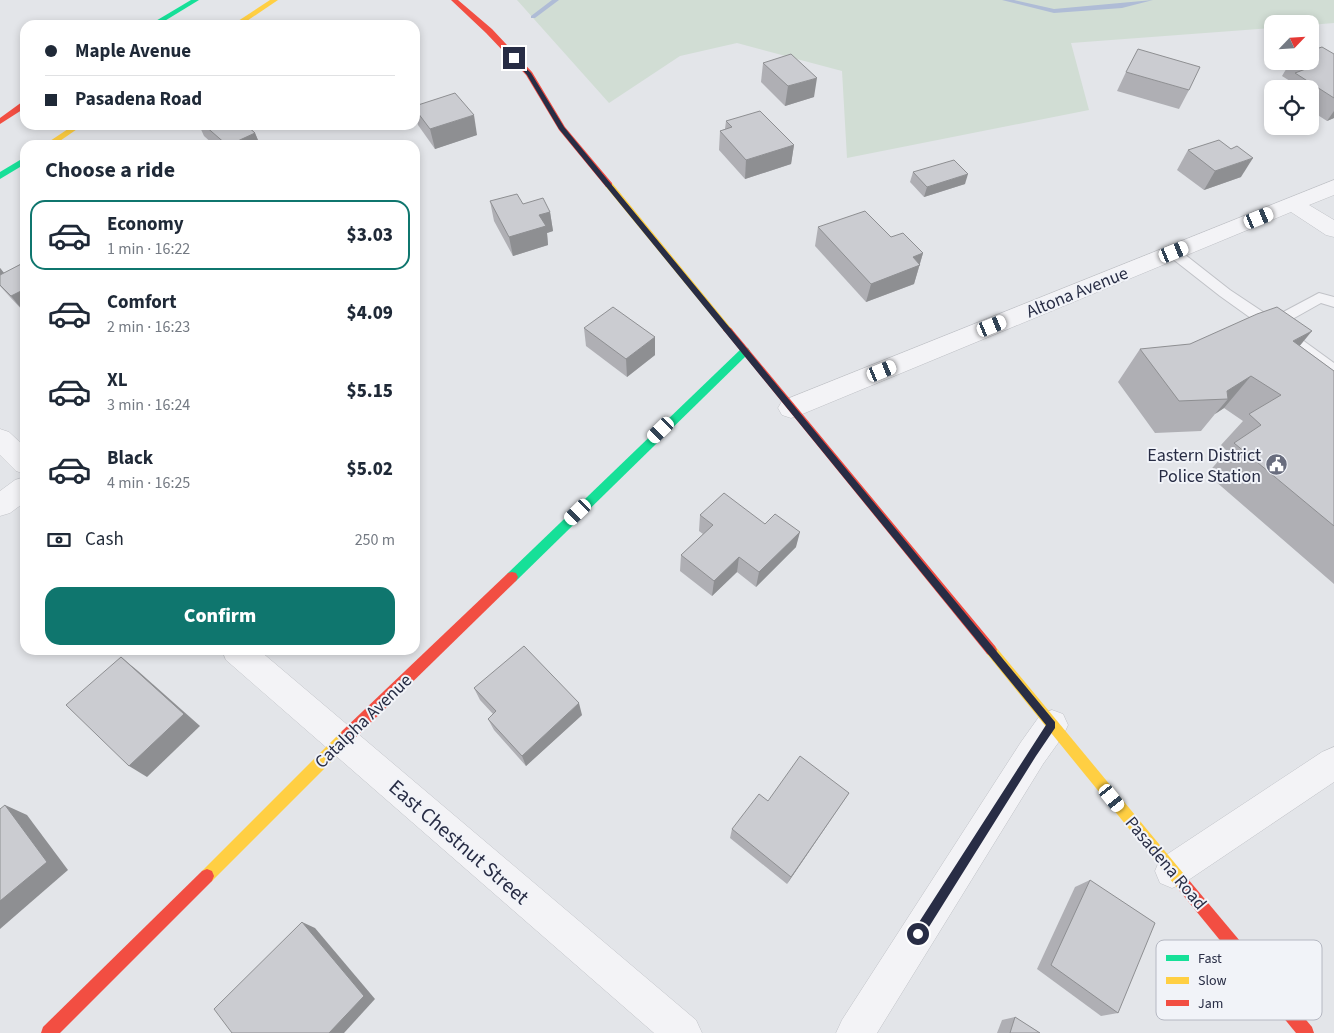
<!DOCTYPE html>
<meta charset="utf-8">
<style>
:root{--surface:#fff;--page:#f2f2f3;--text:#1f2937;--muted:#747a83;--line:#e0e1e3;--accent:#0f766e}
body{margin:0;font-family:"Source Sans 3",sans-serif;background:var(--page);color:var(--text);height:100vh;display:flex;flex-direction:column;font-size:19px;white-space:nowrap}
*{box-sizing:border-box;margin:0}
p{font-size:16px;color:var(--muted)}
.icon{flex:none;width:28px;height:28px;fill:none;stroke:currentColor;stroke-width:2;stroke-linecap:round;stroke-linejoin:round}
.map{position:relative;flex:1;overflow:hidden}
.sheet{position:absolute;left:20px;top:140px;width:400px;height:515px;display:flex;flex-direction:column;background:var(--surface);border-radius:15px;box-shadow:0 2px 8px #0003}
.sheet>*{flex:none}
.guide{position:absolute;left:20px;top:20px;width:400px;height:110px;border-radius:15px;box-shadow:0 2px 8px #0003;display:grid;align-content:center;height:110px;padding:0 25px;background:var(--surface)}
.needle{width:32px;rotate:65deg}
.fabs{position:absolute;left:1264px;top:15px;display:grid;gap:10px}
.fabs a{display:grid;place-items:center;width:55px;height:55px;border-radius:10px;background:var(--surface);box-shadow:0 2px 8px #0003;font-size:25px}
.end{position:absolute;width:22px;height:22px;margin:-11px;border:6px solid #282d45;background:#fff;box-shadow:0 0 0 2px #fff}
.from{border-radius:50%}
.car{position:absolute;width:15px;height:30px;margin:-15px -8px;border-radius:6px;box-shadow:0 0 4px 1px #0007;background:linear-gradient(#fff 24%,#345 0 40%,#fff 0 76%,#345 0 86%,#fff 0)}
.guide b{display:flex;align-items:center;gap:18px;height:48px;font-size:19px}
.guide b+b{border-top:1px solid var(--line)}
.guide i{width:12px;height:12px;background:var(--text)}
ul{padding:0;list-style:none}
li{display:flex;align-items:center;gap:15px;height:70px;margin:0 10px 8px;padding:0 15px;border:2px solid transparent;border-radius:15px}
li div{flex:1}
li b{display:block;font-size:19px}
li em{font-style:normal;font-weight:800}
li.selected{border-color:var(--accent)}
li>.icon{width:45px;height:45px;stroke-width:1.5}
h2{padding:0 25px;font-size:22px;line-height:60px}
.pay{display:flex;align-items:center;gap:12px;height:55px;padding:0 25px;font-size:19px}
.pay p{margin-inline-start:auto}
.cta{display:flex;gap:10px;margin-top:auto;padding:10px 25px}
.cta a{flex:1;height:58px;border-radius:15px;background:var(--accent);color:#fff;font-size:20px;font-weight:800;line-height:58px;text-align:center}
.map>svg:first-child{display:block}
</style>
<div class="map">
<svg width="1334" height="1033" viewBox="0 0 1334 1033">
<rect width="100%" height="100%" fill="#e3e5e9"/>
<polygon fill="#d1ddd4" points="517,0 1334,0 1334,23 1310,25 1310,24 1272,24 1272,28 1071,43 1089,110 847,158 842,71 737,43 680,56 609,103"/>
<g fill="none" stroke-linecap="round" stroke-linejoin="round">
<g fill="#afbcd6" fill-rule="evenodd">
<polygon points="552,0 559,0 535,18 531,18 531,16"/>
<polygon points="1002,0 1014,0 1054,9 1153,0 1122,8 1054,13"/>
</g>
<defs>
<g id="lane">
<polygon points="1174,249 1179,250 1230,290 1272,318 1319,293 1334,297 1334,307 1321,303 1280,326 1279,331 1269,331 1220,296 1169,256 1167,253 1169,250"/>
<polygon points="1296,338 1301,339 1334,363 1334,376 1329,375 1291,347 1289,343 1291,339"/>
</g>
<g id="street">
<polygon points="1334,180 1334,195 1309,205 1334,220 1334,237 1326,235 1291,212 800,415 791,418 782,415 778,408 782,401"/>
<polygon points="0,429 9,432 25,447 25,474 16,471 0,455"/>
<polygon points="25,477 25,502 10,513 0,516 0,491 15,480"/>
<polygon points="222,650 259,650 696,1020 702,1033 654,1033 226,660"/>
<polygon points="1052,710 1063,714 1068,725 1063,736 1043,764 877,1033 836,1033 842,1020 1021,742 1041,714"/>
<polygon points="1334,747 1334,782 1184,883 1172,888 1160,883 1155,871 1160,859 1322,752"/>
</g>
</defs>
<use href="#lane" stroke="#c0c2c7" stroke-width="2"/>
<use href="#street" stroke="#c0c2c7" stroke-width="1"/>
<use href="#lane" fill="#f3f3f6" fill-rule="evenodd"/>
<use href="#street" fill="#f3f3f6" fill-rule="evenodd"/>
<g fill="#16e098" fill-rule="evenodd">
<polygon points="191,0 199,0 158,25 149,25"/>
<polygon points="25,157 25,164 0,179 0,172"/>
<polygon points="745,347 748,348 750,351 748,354 516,581 512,582 508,581 506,577 508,573 742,348"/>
</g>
<g fill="#ffcf43" fill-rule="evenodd">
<polygon points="270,0 278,0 241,25 232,25"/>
<polygon points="74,125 83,125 54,145 44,145"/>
<polygon points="609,182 612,183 731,328 733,330 731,332 725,332 606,187 605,185"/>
<polygon points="991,644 995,646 1188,879 1190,884 1188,889 1183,891 1178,889 987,654 985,650 987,646"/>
<polygon points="347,730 352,731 354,736 352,741 212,881 207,883 202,881 200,876 202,871 342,731"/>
</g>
<g fill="#f24e42" fill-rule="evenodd">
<polygon points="451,0 458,0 492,29 532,72 565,127 612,183 612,187 606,187 559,130 526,75 486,33"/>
<polygon points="22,102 25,102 25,108 0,124 0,118"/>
<polygon points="728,327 731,328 995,646 997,650 995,654 991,656 987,654 725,332 723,330"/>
<polygon points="512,572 516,573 518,577 516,581 352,741 347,742 342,741 340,736 342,731 508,573"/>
<polygon points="207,869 212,871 214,876 212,881 60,1033 41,1033 43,1027 202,871"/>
<polygon points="1183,877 1188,879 1312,1027 1314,1033 1296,1033 1178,889 1176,884 1178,879"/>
</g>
</g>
<g fill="#afafb4">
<polygon points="1334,54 1334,118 1327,121 1310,110 1310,89 1285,89 1290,81 1282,76 1291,61 1310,61"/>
<polygon points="763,63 814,97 785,106 761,82"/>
<polygon points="1126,72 1189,90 1179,109 1117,91"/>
<polygon points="415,106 477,135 435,149 418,125 415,114"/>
<polygon points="726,121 794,145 791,164 745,179 719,150 720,131 725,129"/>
<polygon points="199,125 246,125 255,133 260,145 214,145 204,136"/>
<polygon points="1188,150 1241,177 1204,190 1177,170"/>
<polygon points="913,172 965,184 924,197 910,182"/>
<polygon points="490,201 523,204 550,212 553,231 547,233 548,245 513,256 494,221"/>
<polygon points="818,227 891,237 923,253 914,284 866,302 815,246"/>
<polygon points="25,262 25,313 10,297 0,286 0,268 4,273"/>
<polygon points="584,328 655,337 655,355 627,377 586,346"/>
<polygon points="1300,346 1334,371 1334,584 1207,474 1227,451 1221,445 1243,421 1224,408 1215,414 1201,431 1155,433 1118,382 1140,349"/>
<polygon points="700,515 796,547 756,587 737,572 712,596 680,571 681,555 703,534 699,531"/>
<polygon points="474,688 582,715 526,766 494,730 488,719 493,714 480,700"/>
<polygon points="849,793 787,884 730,838 732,829 768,801"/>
<polygon points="1090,880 1118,1013 1101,1016 1037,969 1075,887"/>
<polygon points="1015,1017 1040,1033 997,1033 1002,1020"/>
</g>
<g fill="#8e8f92">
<polygon points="817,78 814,97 785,106 788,86"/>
<polygon points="1334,111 1334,118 1327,121"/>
<polygon points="474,115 477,135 435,149 430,129"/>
<polygon points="255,133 260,145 229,145"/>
<polygon points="794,145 791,164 745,179 746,160"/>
<polygon points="1253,158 1241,177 1204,190 1215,171"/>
<polygon points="968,174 965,184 924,197 927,187"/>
<polygon points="550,212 553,231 547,233 548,245 513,256 509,237 539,215"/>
<polygon points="923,253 914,284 866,302 871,284 913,257"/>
<polygon points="0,268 8,278 0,282"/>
<polygon points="25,289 25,313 11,296"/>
<polygon points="1312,331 1284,365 1293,341"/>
<polygon points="655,337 655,355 627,377 626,359"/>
<polygon points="1251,376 1224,408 1215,414 1228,399 1227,391"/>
<polygon points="800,532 796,547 756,587 759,572"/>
<polygon points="739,557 737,572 712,596 714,581"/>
<polygon points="121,657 138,671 200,726 147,777 129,766"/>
<polygon points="579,703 582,715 526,766 522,756"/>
<polygon points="849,793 842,803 787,884 791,877"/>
<polygon points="5,805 27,815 68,870 0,929 0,901"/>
<polygon points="302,922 315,928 375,999 344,1033 329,1033"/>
</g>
<g fill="#cbccd1" stroke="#8e8f92">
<polygon points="1322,47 1334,54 1334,98 1295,73 1311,67 1302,61 1310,61 1310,51"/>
<polygon points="1138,49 1200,67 1189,90 1126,72"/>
<polygon points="791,54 817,78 788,86 763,63"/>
<polygon points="455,93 474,115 430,129 415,109 415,106"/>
<polygon points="760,111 794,145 746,160 720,131 732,127 726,121"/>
<polygon points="204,125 246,125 255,133 229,145 227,145"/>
<polygon points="1219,140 1231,149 1237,146 1253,158 1215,171 1188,150"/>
<polygon points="156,141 160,145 148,145"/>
<polygon points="954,160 968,174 927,187 913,172"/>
<polygon points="517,194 523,204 543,198 550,212 539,215 546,226 509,237 490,201"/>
<polygon points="865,211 891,237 903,233 923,253 913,257 920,265 871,284 818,227"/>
<polygon points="25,262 25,289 11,296 0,285 0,275"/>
<polygon points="613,307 655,337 626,359 584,328"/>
<polygon points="1277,307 1312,331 1293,341 1334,371 1334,526 1234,443 1261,425 1249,414 1281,395 1251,376 1227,391 1228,399 1179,401 1140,349 1190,344 1257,314"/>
<polygon points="724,493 765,524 775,514 800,532 759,572 739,557 714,581 681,555 713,525 700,515"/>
<polygon points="524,646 579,703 522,756 488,719 496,711 474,688"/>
<polygon points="121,657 184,714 129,766 66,705"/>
<polygon points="800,756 849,793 791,877 732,829 759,794 768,801"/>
<polygon points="5,805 47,862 0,901 0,809"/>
<polygon points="1090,880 1155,923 1118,1013 1051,965"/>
<polygon points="302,922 364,996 329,1033 232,1033 214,1009"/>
<polygon points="1015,1017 1040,1033 1010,1033"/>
</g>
<polygon fill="#282d45" points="514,57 531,73 564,127 1055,722 1055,728 1036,756 922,938 918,939 914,938 913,934 914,930 1046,725 559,129 527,75 512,58"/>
<defs>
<symbol id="civic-disc" viewBox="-11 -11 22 22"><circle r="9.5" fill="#696d7e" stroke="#f1f3f8"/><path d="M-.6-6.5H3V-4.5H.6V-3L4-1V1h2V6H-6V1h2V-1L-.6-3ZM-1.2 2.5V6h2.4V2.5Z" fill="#fff"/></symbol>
</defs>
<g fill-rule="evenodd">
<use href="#civic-disc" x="1264" y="452" width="25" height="25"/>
</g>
<g text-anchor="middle" stroke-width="4" stroke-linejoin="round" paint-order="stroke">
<g font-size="18" fill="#282d45" stroke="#f1f3f8">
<text transform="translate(1077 292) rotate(-22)" y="6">Altona Avenue</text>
<text transform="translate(363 721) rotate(-44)" y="6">Catalpha Avenue</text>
<text transform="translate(1166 863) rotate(50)" y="6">Pasadena Road</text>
</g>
<g font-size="18" fill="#282d45" stroke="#f1f3f8" text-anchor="end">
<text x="1261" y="461">Eastern District<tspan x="1261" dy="21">Police Station</tspan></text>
</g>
<g font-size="21" fill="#282d45" stroke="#f1f3f8">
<text transform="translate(459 842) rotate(41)" y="7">East Chestnut Street</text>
</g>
</g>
<rect x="1156" y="940" width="166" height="80" rx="8" fill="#f1f3f8" stroke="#b5b8c2" stroke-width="1"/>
<rect x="1166" y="955" width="23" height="6" fill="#16e098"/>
<rect x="1166" y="977" width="23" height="7" fill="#ffcf43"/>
<rect x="1166" y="1000" width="23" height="6" fill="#f24e42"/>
<g font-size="14" fill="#282d45">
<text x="1198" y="963">Fast</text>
<text x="1198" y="985">Slow</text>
<text x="1198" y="1008">Jam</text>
</g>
</svg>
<div class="fabs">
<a><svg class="needle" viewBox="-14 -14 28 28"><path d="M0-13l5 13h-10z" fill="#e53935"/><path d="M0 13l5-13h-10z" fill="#747a83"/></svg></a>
<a><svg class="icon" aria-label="locate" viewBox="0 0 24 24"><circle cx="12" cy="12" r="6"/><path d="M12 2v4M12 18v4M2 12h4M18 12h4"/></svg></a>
</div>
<i class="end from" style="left:918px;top:934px"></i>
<i class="end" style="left:514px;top:58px"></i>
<i class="car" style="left:1259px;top:218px;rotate:68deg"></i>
<i class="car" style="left:1174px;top:252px;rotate:68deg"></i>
<i class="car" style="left:992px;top:326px;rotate:68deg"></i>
<i class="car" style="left:882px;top:371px;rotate:68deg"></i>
<i class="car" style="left:661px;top:430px;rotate:226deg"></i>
<i class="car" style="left:578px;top:512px;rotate:226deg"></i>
<i class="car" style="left:1112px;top:798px;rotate:141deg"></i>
<div class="guide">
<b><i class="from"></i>Maple Avenue</b>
<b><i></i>Pasadena Road</b>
</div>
<section class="sheet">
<h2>Choose a ride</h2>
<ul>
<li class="selected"><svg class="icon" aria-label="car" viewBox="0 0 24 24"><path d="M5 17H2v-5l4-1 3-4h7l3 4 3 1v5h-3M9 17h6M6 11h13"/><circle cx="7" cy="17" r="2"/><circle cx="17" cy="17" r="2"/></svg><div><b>Economy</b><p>1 min · 16:22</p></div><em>$3.03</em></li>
<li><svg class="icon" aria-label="car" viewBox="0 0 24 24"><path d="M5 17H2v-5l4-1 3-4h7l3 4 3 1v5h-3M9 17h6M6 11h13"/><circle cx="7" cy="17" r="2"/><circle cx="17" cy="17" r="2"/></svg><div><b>Comfort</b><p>2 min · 16:23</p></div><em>$4.09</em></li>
<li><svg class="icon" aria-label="car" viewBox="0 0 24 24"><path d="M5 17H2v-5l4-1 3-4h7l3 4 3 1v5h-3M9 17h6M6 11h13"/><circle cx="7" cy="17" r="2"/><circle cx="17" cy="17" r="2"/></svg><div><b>XL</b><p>3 min · 16:24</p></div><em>$5.15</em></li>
<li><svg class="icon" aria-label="car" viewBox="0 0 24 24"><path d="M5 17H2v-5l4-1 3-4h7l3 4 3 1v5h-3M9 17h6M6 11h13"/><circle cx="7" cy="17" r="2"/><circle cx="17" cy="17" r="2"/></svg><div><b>Black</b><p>4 min · 16:25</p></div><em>$5.02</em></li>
</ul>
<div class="pay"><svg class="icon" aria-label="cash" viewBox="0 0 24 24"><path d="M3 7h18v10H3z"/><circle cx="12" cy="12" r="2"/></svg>Cash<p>250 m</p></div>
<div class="cta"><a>Confirm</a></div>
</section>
</div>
